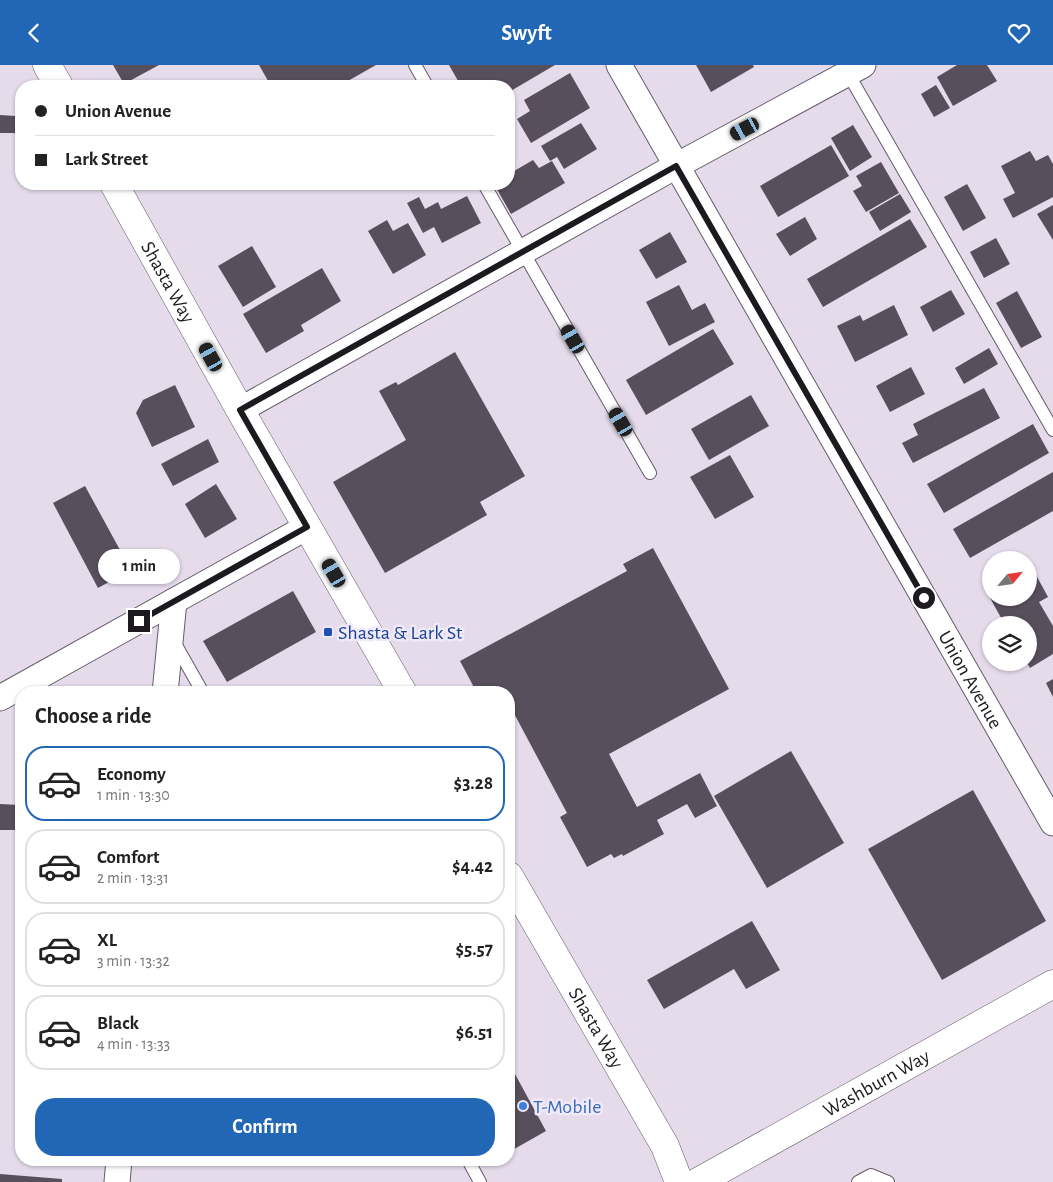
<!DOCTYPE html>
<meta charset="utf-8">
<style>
:root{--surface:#fff;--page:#f6f6f6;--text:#222;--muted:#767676;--line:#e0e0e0;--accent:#2266b6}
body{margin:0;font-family:"Alegreya Sans",sans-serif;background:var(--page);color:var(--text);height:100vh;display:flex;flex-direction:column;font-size:19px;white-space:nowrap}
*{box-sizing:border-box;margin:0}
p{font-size:16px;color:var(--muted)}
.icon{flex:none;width:28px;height:28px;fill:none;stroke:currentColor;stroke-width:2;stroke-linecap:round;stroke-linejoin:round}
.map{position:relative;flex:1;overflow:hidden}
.details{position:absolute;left:15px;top:621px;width:500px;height:480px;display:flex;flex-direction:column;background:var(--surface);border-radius:20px;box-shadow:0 1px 4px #0004}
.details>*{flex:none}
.top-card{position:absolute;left:15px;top:15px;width:500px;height:110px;border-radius:20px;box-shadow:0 1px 4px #0004;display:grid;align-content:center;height:110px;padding:0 20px;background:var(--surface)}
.needle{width:32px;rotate:61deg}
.buttons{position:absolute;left:982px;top:486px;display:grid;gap:10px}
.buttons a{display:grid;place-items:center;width:55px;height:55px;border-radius:50%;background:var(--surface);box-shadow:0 1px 4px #0004;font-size:25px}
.end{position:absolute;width:22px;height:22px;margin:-11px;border:6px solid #1d1a1f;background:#fff;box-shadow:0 0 0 2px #fff}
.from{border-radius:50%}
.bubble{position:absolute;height:35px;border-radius:18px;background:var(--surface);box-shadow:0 1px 4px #0004;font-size:16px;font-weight:700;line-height:35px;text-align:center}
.car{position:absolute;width:15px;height:30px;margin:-15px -8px;border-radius:6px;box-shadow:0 0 4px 1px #0007;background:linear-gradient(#222 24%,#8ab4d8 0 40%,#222 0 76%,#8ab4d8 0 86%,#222 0)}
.top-card b{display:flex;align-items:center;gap:18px;height:48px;font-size:19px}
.top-card b+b{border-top:1px solid var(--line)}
.top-card i{width:12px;height:12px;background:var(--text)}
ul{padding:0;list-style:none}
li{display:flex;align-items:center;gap:15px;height:75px;margin:0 10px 8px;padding:0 10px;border:2px solid var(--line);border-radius:20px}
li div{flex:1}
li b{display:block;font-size:19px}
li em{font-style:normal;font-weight:700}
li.selected{border-color:var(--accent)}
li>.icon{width:45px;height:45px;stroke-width:1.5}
h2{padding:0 20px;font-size:22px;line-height:60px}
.button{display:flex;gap:10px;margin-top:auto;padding:10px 20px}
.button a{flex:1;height:58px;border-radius:20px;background:var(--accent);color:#fff;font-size:20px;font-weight:700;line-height:58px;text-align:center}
header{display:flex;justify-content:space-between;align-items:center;height:65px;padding:0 20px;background:var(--accent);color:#fff;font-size:22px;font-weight:700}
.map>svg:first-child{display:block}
</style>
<header><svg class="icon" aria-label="back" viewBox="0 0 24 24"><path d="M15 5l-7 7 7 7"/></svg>Swyft<svg class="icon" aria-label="heart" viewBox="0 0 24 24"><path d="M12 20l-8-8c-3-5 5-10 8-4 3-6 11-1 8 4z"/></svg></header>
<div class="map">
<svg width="1053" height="1117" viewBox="0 0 1053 1117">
<rect width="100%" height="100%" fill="#e5dbeb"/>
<g fill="#584f5c">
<polygon points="113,0 159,0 124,19"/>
<polygon points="259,0 376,0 339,21 271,21"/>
<polygon points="449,0 555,0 509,27 509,21 461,21"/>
<polygon points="696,0 753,0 754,2 711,27"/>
<polygon points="957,0 987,0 997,16 953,41 937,12"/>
<polygon points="570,8 590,43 531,78 517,54 530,46 524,35"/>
<polygon points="936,20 950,43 934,52 921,29"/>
<polygon points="0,50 16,51 15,68 0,68"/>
<polygon points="581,58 597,84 564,104 557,92 550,96 541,81"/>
<polygon points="853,60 872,92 850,106 831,73"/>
<polygon points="831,80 849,111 778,152 760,121"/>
<polygon points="1030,86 1036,96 1048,90 1053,99 1053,132 1013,153 1003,134 1015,128 1001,101"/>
<polygon points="533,95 539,103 552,96 565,118 511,149 494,119 509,119 509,109"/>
<polygon points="881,97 899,128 866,147 853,126 862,121 856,111"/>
<polygon points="967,119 986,153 963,166 944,132"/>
<polygon points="900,129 911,147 880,166 869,147"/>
<polygon points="467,131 481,158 442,178 434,162 423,168 407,138 419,132 425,144 438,137 441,144"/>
<polygon points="1053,140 1053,175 1037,149"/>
<polygon points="805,152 817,174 790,191 776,169"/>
<polygon points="910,154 927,182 823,242 807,214"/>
<polygon points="387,155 393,166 408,158 426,190 393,209 368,166"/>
<polygon points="670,167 687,197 656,214 639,185"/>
<polygon points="996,173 1010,199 984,213 970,187"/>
<polygon points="252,181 276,222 243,242 218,201"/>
<polygon points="322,203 341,236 301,260 304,266 266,288 243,249"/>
<polygon points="679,220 692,245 705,238 715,257 669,281 646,237"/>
<polygon points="951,225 965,249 933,267 920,242"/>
<polygon points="1017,226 1042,272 1021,283 996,238"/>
<polygon points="894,240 908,270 855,297 837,261 860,250 863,256"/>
<polygon points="713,264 734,299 646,350 626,315"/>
<polygon points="989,283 998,299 964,319 955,303"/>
<polygon points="455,287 525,411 480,437 487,450 385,508 333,417 406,375 379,326 396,317 398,320"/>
<polygon points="911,302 925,329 890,347 876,321"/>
<polygon points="175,320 195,362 152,382 136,348 143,335"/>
<polygon points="984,323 1000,353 913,398 902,378 918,370 913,359"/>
<polygon points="751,330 769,361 709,395 691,364"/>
<polygon points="1033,359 1049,388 944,448 927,419"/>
<polygon points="208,374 219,397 173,421 161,399"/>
<polygon points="730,390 754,432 715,454 690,412"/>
<polygon points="1053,407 1053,446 970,493 953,464"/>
<polygon points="216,419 237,454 205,473 185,439"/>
<polygon points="85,421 131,505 98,523 53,438"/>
<polygon points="653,483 729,624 609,689 637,742 700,708 717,741 695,753 687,739 657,755 664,769 623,791 622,789 614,793 611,789 587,802 560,752 567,748 509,639 509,628 503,628 499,621 486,628 477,628 460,596 627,506 623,499"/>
<polygon points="1029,497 1048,532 1039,537 1053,561 1053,589 1030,603 1027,598 1029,598 1029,560 1005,560 984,522 991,518 991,532 1029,532"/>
<polygon points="293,526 316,567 227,617 203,576"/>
<polygon points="1053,614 1053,632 1046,618"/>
<polygon points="791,686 844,778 767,823 714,731"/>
<polygon points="973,725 1046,856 942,915 868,784"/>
<polygon points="0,739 20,740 20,765 0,765"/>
<polygon points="752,856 780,905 746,924 734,904 664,944 647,915"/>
<polygon points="509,998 546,1066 509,1087"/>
<polygon points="0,1109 62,1114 62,1117 0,1117"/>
</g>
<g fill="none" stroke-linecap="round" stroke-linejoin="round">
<defs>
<g id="lane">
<polyline points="415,0 427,21"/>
<polyline points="846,5 1053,365"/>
<polyline points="484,119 650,408"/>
<polyline points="173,575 203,628"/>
<polyline points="468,1095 480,1117"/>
<polyline points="858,1117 871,1110 888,1117"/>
</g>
<g id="street">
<path id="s1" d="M 619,0 L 1053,758"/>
<polyline points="240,345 676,101 863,0"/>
<polyline points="165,628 174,536"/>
<polyline points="0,633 307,462"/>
<polyline points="117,1117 119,1095"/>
</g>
<g id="secondary">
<polyline points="47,0 59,21"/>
<path id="s2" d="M 114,119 L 240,345 L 403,628"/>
<path id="s3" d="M 509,811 L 665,1081 L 679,1117"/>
</g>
<g id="primary">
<path id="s4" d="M 698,1117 L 1053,919"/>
</g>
</defs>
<use href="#lane" stroke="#645c69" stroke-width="14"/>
<use href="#street" stroke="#645c69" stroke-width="27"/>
<use href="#secondary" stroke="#645c69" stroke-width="29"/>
<use href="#primary" stroke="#645c69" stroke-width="29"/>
<use href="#lane" stroke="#fff" stroke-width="12"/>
<use href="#street" stroke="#fff" stroke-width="25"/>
<use href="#secondary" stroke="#fff" stroke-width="28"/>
<use href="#primary" stroke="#fff" stroke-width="28"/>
</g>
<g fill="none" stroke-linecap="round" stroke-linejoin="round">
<polyline stroke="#1d1a1f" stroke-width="6" points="139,556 307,462 240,345 676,101 924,533"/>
</g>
<rect fill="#1a4fb4" stroke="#f2e9f8" stroke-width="2" x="323" y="562" width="10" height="10" rx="2.5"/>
<circle fill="#3f7fe0" stroke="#f2e9f8" stroke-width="2" cx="523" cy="1041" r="5"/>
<g text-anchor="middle" stroke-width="5" stroke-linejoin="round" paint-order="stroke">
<g font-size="20" fill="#1d1a1f" stroke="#f2e9f8">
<text dy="7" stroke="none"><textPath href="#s2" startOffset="112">Shasta Way</textPath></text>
<text dy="7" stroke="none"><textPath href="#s1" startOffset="708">Union Avenue</textPath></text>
<text dy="7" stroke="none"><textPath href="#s3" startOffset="175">Shasta Way</textPath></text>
<text dy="7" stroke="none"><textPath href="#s4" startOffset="204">Washburn Way</textPath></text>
</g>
<g font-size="20" fill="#164399" stroke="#f2e9f8" text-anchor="start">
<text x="338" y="574">Shasta &amp; Lark St</text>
</g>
<g font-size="20" fill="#366cbe" stroke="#f2e9f8" text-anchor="start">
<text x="533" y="1048">T-Mobile</text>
</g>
</g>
</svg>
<div class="buttons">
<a><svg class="needle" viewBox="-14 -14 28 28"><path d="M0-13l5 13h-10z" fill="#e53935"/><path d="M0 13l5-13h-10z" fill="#767676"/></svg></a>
<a><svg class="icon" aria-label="layers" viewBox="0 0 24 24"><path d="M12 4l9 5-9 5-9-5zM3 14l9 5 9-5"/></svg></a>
</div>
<i class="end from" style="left:924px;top:533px"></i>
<i class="end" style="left:139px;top:556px"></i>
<div class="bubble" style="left:98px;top:484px;width:82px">1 min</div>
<i class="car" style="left:745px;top:64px;rotate:242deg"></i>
<i class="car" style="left:573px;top:274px;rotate:330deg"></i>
<i class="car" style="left:211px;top:292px;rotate:331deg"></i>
<i class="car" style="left:621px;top:357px;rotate:330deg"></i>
<i class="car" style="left:334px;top:508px;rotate:330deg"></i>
<div class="top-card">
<b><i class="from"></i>Union Avenue</b>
<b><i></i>Lark Street</b>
</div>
<section class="details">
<h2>Choose a ride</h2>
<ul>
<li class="selected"><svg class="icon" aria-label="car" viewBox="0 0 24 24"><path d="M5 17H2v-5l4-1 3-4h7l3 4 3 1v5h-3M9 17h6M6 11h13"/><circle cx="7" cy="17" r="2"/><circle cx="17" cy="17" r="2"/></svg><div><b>Economy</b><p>1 min · 13:30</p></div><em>$3.28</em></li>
<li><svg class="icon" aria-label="car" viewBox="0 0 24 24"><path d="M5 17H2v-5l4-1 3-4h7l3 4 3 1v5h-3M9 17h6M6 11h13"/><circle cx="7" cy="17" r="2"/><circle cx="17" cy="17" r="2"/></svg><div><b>Comfort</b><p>2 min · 13:31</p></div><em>$4.42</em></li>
<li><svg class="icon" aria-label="car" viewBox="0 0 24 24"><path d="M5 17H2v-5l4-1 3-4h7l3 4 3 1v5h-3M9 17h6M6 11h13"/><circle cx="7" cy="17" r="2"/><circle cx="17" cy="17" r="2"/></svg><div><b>XL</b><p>3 min · 13:32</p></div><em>$5.57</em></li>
<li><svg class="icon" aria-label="car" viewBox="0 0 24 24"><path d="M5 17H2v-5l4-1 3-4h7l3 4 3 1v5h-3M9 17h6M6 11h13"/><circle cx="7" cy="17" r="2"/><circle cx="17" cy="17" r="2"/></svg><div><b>Black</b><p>4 min · 13:33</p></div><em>$6.51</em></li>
</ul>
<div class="button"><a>Confirm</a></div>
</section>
</div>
